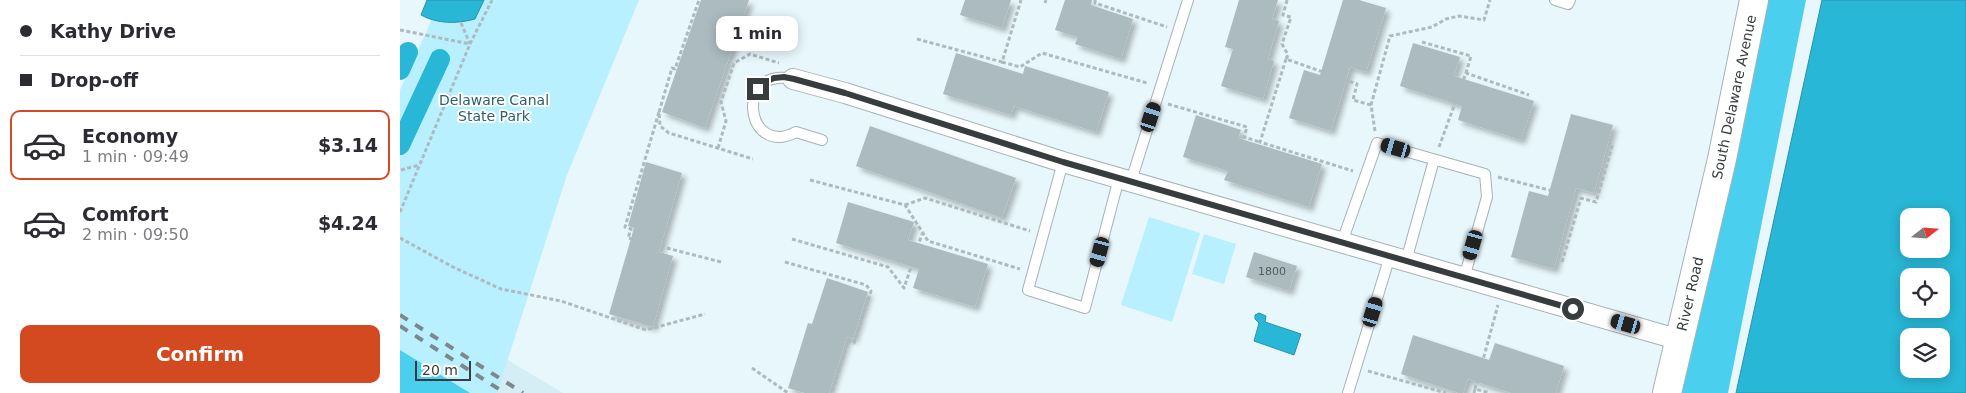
<!DOCTYPE html>
<meta charset="utf-8">
<style>
:root{--surface:#fff;--page:#f7f7f7;--text:#2b2b33;--muted:#7c7c81;--line:#e1e1e2;--accent:#d34a20}
body{margin:0;font-family:"DejaVu Sans",sans-serif;background:var(--page);color:var(--text);height:100vh;display:flex;flex-direction:column;font-size:19px;white-space:nowrap}
*{box-sizing:border-box;margin:0}
p{font-size:16px;color:var(--muted)}
.icon{flex:none;width:28px;height:28px;fill:none;stroke:currentColor;stroke-width:2;stroke-linecap:round;stroke-linejoin:round}
.map{position:relative;flex:1;overflow:hidden}
.details{display:flex;flex-direction:column;background:var(--surface);width:400px}
.details>*{flex:none}
.hud{display:grid;align-content:center;height:110px;padding:0 20px;background:var(--surface)}
.needle{width:32px;rotate:73deg}
.tools{position:absolute;left:1500px;top:208px;display:grid;gap:10px}
.tools a{display:grid;place-items:center;width:50px;height:50px;border-radius:10px;background:var(--surface);box-shadow:0 2px 12px #0003;font-size:25px}
.scale{position:absolute;left:15px;bottom:12px;width:56px;box-sizing:border-box;padding-left:5px;border:2px solid #373d3f;border-top:0;font-size:14px;line-height:18px;white-space:nowrap;color:#373d3f;-webkit-text-stroke:4px #fff;paint-order:stroke}
.end{position:absolute;width:22px;height:22px;margin:-11px;border:6px solid #373d3f;background:#fff;box-shadow:0 0 0 2px #fff}
.from{border-radius:50%}
.bubble{position:absolute;height:35px;border-radius:10px;background:var(--surface);box-shadow:0 2px 12px #0003;font-size:16px;font-weight:700;line-height:35px;text-align:center}
.car{position:absolute;width:15px;height:30px;margin:-15px -8px;border-radius:6px;box-shadow:0 0 4px 1px #0007;background:linear-gradient(#222 24%,#8ab4d8 0 40%,#222 0 76%,#8ab4d8 0 86%,#222 0)}
.hud b{display:flex;align-items:center;gap:18px;height:48px;font-size:19px}
.hud b+b{border-top:1px solid var(--line)}
.hud i{width:12px;height:12px;background:var(--text)}
ul{padding:0;list-style:none}
li{display:flex;align-items:center;gap:15px;height:70px;margin:0 10px 8px;padding:0 10px;border:2px solid transparent;border-radius:10px}
li div{flex:1}
li b{display:block;font-size:19px}
li em{font-style:normal;font-weight:700}
li.selected{border-color:var(--accent)}
li>.icon{width:45px;height:45px;stroke-width:1.5}
.button{display:flex;gap:10px;margin-top:auto;padding:10px 20px}
.button a{flex:1;height:58px;border-radius:10px;background:var(--accent);color:#fff;font-size:20px;font-weight:700;line-height:58px;text-align:center}
main{display:flex;flex:1;min-height:0}
.map>svg:first-child{display:block}
</style>
<main>
<section class="details">
<div class="hud">
<b><i class="from"></i>Kathy Drive</b>
<b><i></i>Drop-off</b>
</div>
<ul>
<li class="selected"><svg class="icon" aria-label="car" viewBox="0 0 24 24"><path d="M5 17H2v-5l4-1 3-4h7l3 4 3 1v5h-3M9 17h6M6 11h13"/><circle cx="7" cy="17" r="2"/><circle cx="17" cy="17" r="2"/></svg><div><b>Economy</b><p>1 min · 09:49</p></div><em>$3.14</em></li>
<li><svg class="icon" aria-label="car" viewBox="0 0 24 24"><path d="M5 17H2v-5l4-1 3-4h7l3 4 3 1v5h-3M9 17h6M6 11h13"/><circle cx="7" cy="17" r="2"/><circle cx="17" cy="17" r="2"/></svg><div><b>Comfort</b><p>2 min · 09:50</p></div><em>$4.24</em></li>
</ul>
<div class="button"><a>Confirm</a></div>
</section>
<div class="map">
<svg width="1566" height="393" viewBox="0 0 1566 393">
<defs>
<filter id="shadow"><feDropShadow dx="4.5" dy="4.5" stdDeviation="2.5" flood-color="#0004"/></filter>
</defs>
<rect width="100%" height="100%" fill="#e8f7fc"/>
<polygon fill="#d5edf4" points="0,287 111,362 163,393 70,393"/>
<g fill="#b8f0ff">
<polygon points="38,0 239,0 167,175 97,393 0,393 0,90 29,26"/>
<polygon points="749,217 800,233 772,322 721,305"/>
<polygon points="804,234 836,244 824,284 792,274"/>
</g>
<g fill="#4acfee">
<polygon points="1355,0 1406,0 1328,393 1267,393"/>
<polygon points="0,350 70,393 0,393"/>
</g>
<g fill="#28b7d6" stroke="#2c92a9" fill-rule="evenodd">
<path d="M 27,0 L 84,0 L 75,19 C 57,24 37,24 21,15 Z"/>
<path d="M 1422,0 L 1566,0 L 1566,393 L 1336,393 ZM 1541,216 L 1541,249 L 1509,249 L 1509,216 ZM 1541,276 L 1541,309 L 1509,309 L 1509,276 ZM 1541,336 L 1541,369 L 1509,369 L 1509,336 Z"/>
<polygon points="859,313 866,316 865,322 901,334 894,355 854,341 859,323 855,319 855,315"/>
</g>
<g fill="none" stroke-linecap="round" stroke-linejoin="round">
<g stroke="#28b7d6" stroke-width="20">
<polyline points="0,70 8,52"/>
<polyline points="0,145 40,59"/>
</g>
</g>
<g fill="#acbbbf" filter="url(#shadow)">
<polygon points="301,0 349,0 305,128 262,112"/>
<polygon points="565,0 611,0 602,28 560,15"/>
<polygon points="665,0 692,0 691,5 733,19 721,59 675,44 678,37 655,30"/>
<polygon points="839,0 878,0 872,19 879,21 868,59 874,61 863,99 821,86 833,49 825,47"/>
<polygon points="943,0 959,0 986,8 966,72 950,67 931,131 889,118 904,70 920,75"/>
<polygon points="1013,43 1060,57 1054,76 1134,101 1121,140 1058,120 1062,106 1000,86"/>
<polygon points="556,53 623,74 625,66 709,92 696,132 614,106 611,115 543,94"/>
<polygon points="1171,114 1213,125 1194,193 1176,188 1154,269 1111,257 1129,191 1148,196"/>
<polygon points="796,115 841,130 838,138 922,164 909,207 824,180 828,171 783,157"/>
<polygon points="470,126 616,178 602,218 456,166"/>
<polygon points="246,162 282,173 259,252 273,256 253,327 209,314 234,228 228,226"/>
<polygon points="448,202 514,222 508,240 588,264 575,307 513,288 519,269 436,243"/>
<polygon points="854,252 897,266 889,291 846,277"/>
<polygon points="427,278 468,292 453,339 447,337 429,393 405,393 388,388 408,323 412,324"/>
<polygon points="1013,335 1089,360 1095,343 1164,366 1156,393 1111,393 1068,379 1063,393 1059,393 1001,374"/>
</g>
<g fill="none" stroke-linecap="round" stroke-linejoin="round">
<defs>
<g id="service">
<polyline points="1155,0 1168,4 1170,0"/>
<path d="M 393,79 C 333,66 346,159 396,132 L 422,140"/>
<polyline points="663,162 628,290 685,308 719,178"/>
<polyline points="731,181 788,0"/>
<polyline points="942,242 977,143 1085,174 1087,197 1064,278"/>
<polyline points="1006,261 1034,160"/>
<polyline points="948,393 990,256"/>
</g>
<polyline id="minor" points="393,79 445,93 663,162 1280,340"/>
<polyline id="secondary" points="1267,393 1322,159 1354,0"/>
</defs>
<use href="#service" stroke="#a5b3b7" stroke-width="12"/>
<use href="#minor" stroke="#a5b3b7" stroke-width="22"/>
<use href="#secondary" stroke="#a5b3b7" stroke-width="30"/>
<g stroke="#aebabe" stroke-width="3" stroke-dasharray="4 2.5" stroke-linecap="butt">
<polyline points="695,0 695,3 767,27"/>
<polyline points="887,0 883,15 891,17 882,44 888,55 886,59 957,84 953,100 971,105"/>
<polyline points="645,3 646,0"/>
<polyline points="61,23 70,44"/>
<polyline points="0,30 70,44"/>
<polyline points="517,39 602,62 621,0"/>
<polyline points="1022,42 1071,56 1066,73"/>
<polyline points="886,59 860,142 953,171"/>
<polyline points="602,62 620,67 642,53 747,83"/>
<polyline points="768,104 847,127 844,137 860,142"/>
<polyline points="259,112 272,68 275,69 299,0"/>
<polyline points="975,131 971,105 990,36 1032,27 1046,19 1059,16 1084,20 1090,0"/>
<polyline points="1039,147 1066,73 1129,95"/>
<polyline points="318,148 326,121 321,102 334,63 350,54 379,63"/>
<polyline points="1,170 19,165"/>
<polyline points="1098,177 1196,202 1213,143"/>
<polyline points="410,180 505,205 528,241 620,269"/>
<polyline points="505,205 525,198 630,231"/>
<polyline points="0,212 70,44 92,0"/>
<polyline points="0,238 53,267 101,289 161,301 246,330 305,314"/>
<polyline points="392,239 488,267 504,288 522,234"/>
<polyline points="321,262 228,238 231,229 225,227 259,112 260,126 269,133 353,159"/>
<polyline points="385,262 466,285 471,291 454,343 448,341 432,393"/>
<polyline points="1162,262 1181,198"/>
<polyline points="352,368 388,393"/>
<polyline points="968,371 1046,393"/>
<polyline points="1075,389 1098,305"/>
<polyline points="1074,393 1075,389 1090,393"/>
</g>
<use href="#service" stroke="#fff" stroke-width="10"/>
<use href="#minor" stroke="#fff" stroke-width="20"/>
<use href="#secondary" stroke="#fff" stroke-width="28"/>
<g stroke="#7e888b" stroke-width="4" stroke-dasharray="9 9" stroke-linecap="butt">
<polyline points="0,315 123,393"/>
<polyline points="0,326 105,393"/>
</g>
</g>
<g fill="none" stroke-linecap="round" stroke-linejoin="round">
<polyline stroke="#373d3f" stroke-width="6" points="358,89 365,82 374,78 384,77 394,79 445,93 663,162 1173,309"/>
</g>
<g text-anchor="middle" stroke-width="4" stroke-linejoin="round" paint-order="stroke">
<g font-size="11" fill="#545c5f">
<text x="872" y="275">1800</text>
</g>
<g font-size="14" fill="#373d3f" stroke="#fff">
<text transform="translate(1334 97) rotate(-78)" y="5">South Delaware Avenue</text>
<text transform="translate(1290 294) rotate(-77)" y="5">River Road</text>
</g>
<g font-size="14" fill="#2a606d" stroke="#fff">
<text x="94" y="105">Delaware Canal<tspan x="94" dy="16">State Park</tspan></text>
</g>
</g>
</svg>
<div class="tools">
<a><svg class="needle" viewBox="-14 -14 28 28"><path d="M0-13l5 13h-10z" fill="#e53935"/><path d="M0 13l5-13h-10z" fill="#7c7c81"/></svg></a>
<a><svg class="icon" aria-label="locate" viewBox="0 0 24 24"><circle cx="12" cy="12" r="6"/><path d="M12 2v4M12 18v4M2 12h4M18 12h4"/></svg></a>
<a><svg class="icon" aria-label="layers" viewBox="0 0 24 24"><path d="M12 4l9 5-9 5-9-5zM3 14l9 5 9-5"/></svg></a>
</div>
<div class="scale">20 m</div>
<i class="end from" style="left:1173px;top:309px"></i>
<i class="end" style="left:358px;top:89px"></i>
<div class="bubble" style="left:316px;top:16px;width:82px">1 min</div>
<i class="car" style="left:751px;top:117px;rotate:18deg"></i>
<i class="car" style="left:996px;top:148px;rotate:286deg"></i>
<i class="car" style="left:1073px;top:245px;rotate:196deg"></i>
<i class="car" style="left:700px;top:252px;rotate:195deg"></i>
<i class="car" style="left:973px;top:312px;rotate:17deg"></i>
<i class="car" style="left:1226px;top:324px;rotate:286deg"></i>
</div>
</main>
